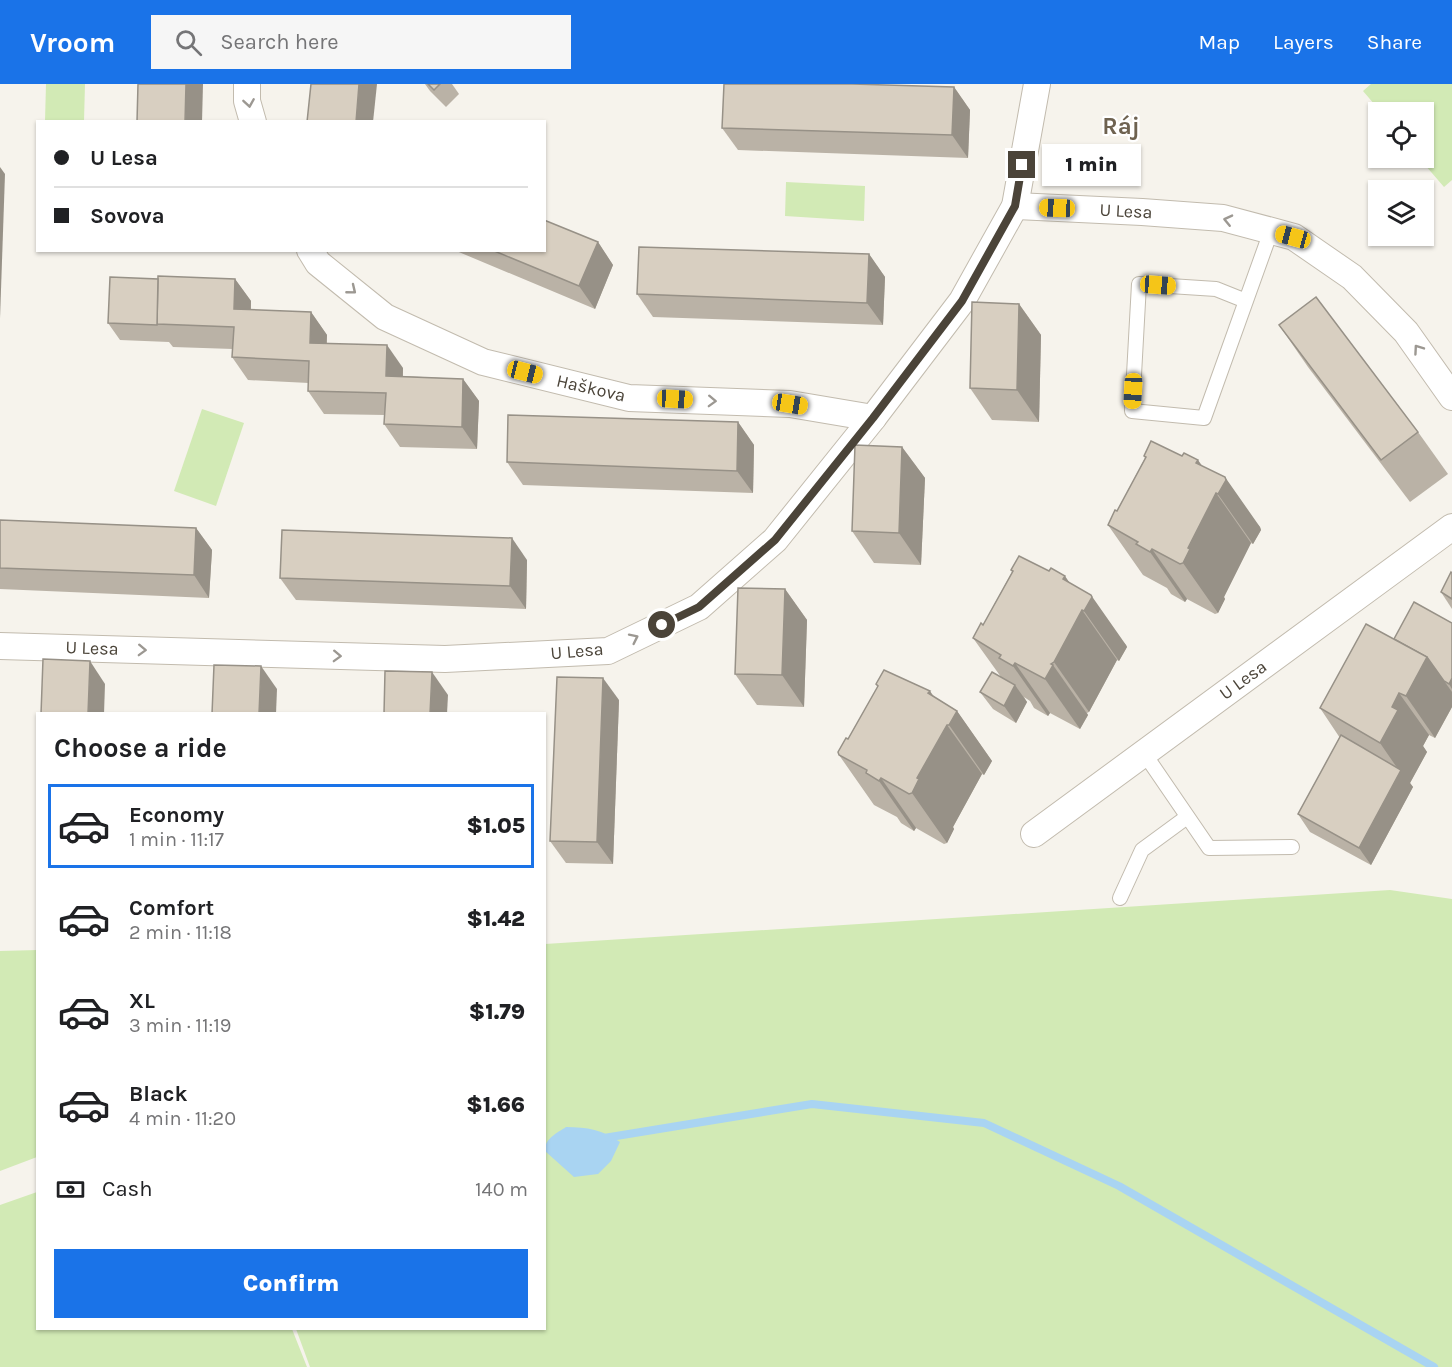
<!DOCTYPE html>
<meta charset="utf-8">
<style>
:root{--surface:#fff;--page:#f6f6f6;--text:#202124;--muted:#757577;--line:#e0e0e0;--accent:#1a73e8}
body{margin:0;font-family:Karla,sans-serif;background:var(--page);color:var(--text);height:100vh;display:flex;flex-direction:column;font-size:22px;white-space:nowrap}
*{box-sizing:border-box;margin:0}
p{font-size:20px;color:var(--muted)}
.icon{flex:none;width:33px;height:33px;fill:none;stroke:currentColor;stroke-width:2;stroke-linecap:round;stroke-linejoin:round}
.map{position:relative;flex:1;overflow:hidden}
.side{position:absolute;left:36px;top:628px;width:510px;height:618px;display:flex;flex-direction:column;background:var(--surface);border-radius:0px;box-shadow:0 2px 4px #0004}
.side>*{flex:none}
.hud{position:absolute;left:36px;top:36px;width:510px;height:132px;border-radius:0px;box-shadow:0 2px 4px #0004;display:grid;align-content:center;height:132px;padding:0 18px;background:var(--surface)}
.buttons{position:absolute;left:1368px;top:18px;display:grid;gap:12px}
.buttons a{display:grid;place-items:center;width:66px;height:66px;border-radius:0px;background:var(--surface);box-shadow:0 2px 4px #0004;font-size:30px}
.end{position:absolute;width:27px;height:27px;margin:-14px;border:8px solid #4b4439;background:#fff;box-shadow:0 0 0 3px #fff}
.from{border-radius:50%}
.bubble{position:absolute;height:42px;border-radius:0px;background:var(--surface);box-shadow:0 2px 4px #0004;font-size:20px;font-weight:800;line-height:42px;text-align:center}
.car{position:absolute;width:18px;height:36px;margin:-18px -9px;border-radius:8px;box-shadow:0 0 4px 2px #0007;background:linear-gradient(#f5c518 24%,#345 0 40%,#f5c518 0 76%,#345 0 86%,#f5c518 0)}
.hud b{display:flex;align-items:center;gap:21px;height:57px;font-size:22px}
.hud b+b{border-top:2px solid var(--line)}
.hud i{width:15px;height:15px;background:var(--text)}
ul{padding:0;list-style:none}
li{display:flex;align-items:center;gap:18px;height:84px;margin:0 12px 9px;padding:0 6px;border:3px solid transparent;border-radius:0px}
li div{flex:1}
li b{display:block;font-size:22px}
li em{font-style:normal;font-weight:800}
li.on{border-color:var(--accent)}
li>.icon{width:54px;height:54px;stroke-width:1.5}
h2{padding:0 18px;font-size:27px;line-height:72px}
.pay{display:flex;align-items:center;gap:15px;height:66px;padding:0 18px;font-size:22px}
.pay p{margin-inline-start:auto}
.cta{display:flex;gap:12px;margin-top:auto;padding:12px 18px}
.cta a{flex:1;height:69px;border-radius:0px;background:var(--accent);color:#fff;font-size:24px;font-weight:800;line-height:69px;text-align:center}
header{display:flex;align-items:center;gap:36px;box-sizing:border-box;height:84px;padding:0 30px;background:var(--accent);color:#fff}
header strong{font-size:28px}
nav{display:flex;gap:33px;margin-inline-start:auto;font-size:21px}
.search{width:420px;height:54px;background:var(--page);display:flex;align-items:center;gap:15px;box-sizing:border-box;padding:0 21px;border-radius:0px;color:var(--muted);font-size:22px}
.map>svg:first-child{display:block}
</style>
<header>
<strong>Vroom</strong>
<div class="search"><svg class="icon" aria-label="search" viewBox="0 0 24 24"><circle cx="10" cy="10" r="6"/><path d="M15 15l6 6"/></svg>Search here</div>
<nav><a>Map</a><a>Layers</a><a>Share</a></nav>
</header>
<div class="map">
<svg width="1452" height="1283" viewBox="0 0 1452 1283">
<rect width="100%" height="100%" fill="#f6f3ec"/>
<g fill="#d2eab5">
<polygon points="46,0 85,0 84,37 45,37"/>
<polygon points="1371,0 1452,0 1452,96 1444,103 1419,74 1424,74 1424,28 1381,28 1363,7"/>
<polygon points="786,98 865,102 864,137 785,132"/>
<polygon points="202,325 244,339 216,422 174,407"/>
<polygon points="1390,806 1452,815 1452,1283 310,1283 296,1245 544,1245 545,860"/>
<polygon points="38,866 37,1073 0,1087 0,867"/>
<polygon points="37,1108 38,1245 292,1245 307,1283 0,1283 0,1121"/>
</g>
<path fill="#a9d4f2" d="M 566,1043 C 587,1043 603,1046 620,1058 L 611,1077 L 598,1090 L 574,1093 L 545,1067 C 544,1055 557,1049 566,1043 Z"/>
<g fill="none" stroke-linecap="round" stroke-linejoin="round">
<polyline stroke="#a9d4f2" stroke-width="8" points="604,1054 812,1020 984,1039 1119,1102 1434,1283"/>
<defs>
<g id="service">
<polyline points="1246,217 1216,205 1139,200 1132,327 1204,334 1271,147"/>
<polyline points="1144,669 1209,764 1292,763"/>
<polyline points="1120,814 1142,766 1187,733"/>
</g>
<g id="minor">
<polyline points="247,0 247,17 253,38"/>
<polyline points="1015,122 1142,128 1223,134 1294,153 1352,193 1406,248 1452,313"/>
<polyline points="310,166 318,179 385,233 483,278 629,314 790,320 873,334"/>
<polyline points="0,562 445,575 608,567 699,523 775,456 873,334 962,217 1015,122 1037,0"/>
<polyline points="1034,750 1452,443"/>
</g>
</defs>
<use href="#service" stroke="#c2bbae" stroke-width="16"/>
<use href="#minor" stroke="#c2bbae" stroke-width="28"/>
<use href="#service" stroke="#fff" stroke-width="14"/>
<use href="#minor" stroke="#fff" stroke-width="26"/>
</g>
<g fill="#bab2a6">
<polygon points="425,0 452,0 459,10 446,23 430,7"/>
<polygon points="954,3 970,26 968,74 738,66 722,44"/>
<polygon points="598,158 613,181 595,225 454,166 544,166"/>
<polygon points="869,170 885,193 883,241 653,233 637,210"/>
<polygon points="158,195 235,195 251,217 251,226 311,228 327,251 327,260 403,284 403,292 463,295 479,317 477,365 400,363 384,340 385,331 324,330 308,307 309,299 248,296 232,273 233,265 173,263 169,258 120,256 108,239"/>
<polygon points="1019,220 1041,251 1039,338 992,336 970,304"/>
<polygon points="1279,241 1418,348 1448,390 1410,418 1308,283"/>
<polygon points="738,338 754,361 753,409 523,401 507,378"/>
<polygon points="902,363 925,394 921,481 874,479 852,447"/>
<polygon points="1144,372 1202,382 1260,443 1261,446 1253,460 1251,459 1224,513 1225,515 1218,529 1215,530 1187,515 1185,518 1171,510 1167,504 1143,491 1108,441 1117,427 1145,374"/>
<polygon points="0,436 196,444 212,466 209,514 0,505"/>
<polygon points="527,476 526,525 296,516 280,494"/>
<polygon points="1011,486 1069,498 1126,561 1127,563 1119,577 1117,576 1089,628 1087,629 1088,631 1080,645 1050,629 1048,632 1034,624 1030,617 1024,613 1027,618 1016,639 993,625 980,608 1001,593 973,554 983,541 1012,488"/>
<polygon points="1452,489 1452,525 1441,508"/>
<polygon points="785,505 807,536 804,623 757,621 735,590"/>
<polygon points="1452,539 1452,623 1435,654 1429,651 1423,662 1427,668 1410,699 1413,703 1371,781 1310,748 1298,730 1340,654 1320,624 1394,555"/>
<polygon points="876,600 934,613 957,627 992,677 984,691 982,690 953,743 954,745 947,759 944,760 916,744 914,747 901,739 897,733 874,721 839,671 878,603"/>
<polygon points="619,616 613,780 566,779 550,757"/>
</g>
<g fill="#979187">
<polygon points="186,0 203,0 202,38 185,38"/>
<polygon points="359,0 377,0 373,38 356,38"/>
<polygon points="954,3 970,26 968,74 952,51"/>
<polygon points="0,83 5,90 0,235"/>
<polygon points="598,158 613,181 595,225 579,202"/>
<polygon points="869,170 885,193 883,241 867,219"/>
<polygon points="235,195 251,217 250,247 234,225"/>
<polygon points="1019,220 1041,251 1039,338 1017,306"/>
<polygon points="311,228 327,251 325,282 310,259"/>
<polygon points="387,261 403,284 402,314 386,292"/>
<polygon points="463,295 479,317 477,365 462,343"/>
<polygon points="738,338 754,361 753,409 737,387"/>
<polygon points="902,363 925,394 921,481 899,449"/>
<polygon points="1198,376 1220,407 1225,393 1260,443 1261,446 1253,460 1196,379"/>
<polygon points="1216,409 1251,459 1224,513 1225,515 1218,529 1183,479 1188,464"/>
<polygon points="196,444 212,466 209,514 194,491"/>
<polygon points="512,454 527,476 526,525 510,502"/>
<polygon points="1152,465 1187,515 1185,518 1150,468"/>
<polygon points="1065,492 1086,523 1091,511 1126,561 1127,563 1119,577 1084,527 1063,495"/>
<polygon points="785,505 807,536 804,623 782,591"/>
<polygon points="1082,526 1117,576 1089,628 1054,578"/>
<polygon points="1427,573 1452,608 1452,623 1435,654 1406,612"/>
<polygon points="90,577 105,600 104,630 88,630"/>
<polygon points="1015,579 1050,629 1048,632 1013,582"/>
<polygon points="1053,581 1088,631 1080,645 1045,595"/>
<polygon points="261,582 277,605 276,630 259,630"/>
<polygon points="432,588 448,611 447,630 430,630"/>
<polygon points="603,594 619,616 613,780 597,758"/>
<polygon points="1452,594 1452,605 1449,600"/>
<polygon points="1015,601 1027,618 1016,639 1004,622"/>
<polygon points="930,607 951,638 957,627 992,677 984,691 949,641 928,609"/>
<polygon points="1399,609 1429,651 1423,662 1427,668 1410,699 1413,703 1371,781 1359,764 1400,688 1380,659 1392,623"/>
<polygon points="947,641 982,690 953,743 954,745 947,759 912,709 917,694"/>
<polygon points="881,694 916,744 914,747 879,697"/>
</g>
<g fill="#d8cfc1" stroke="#979187" stroke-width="1.5">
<polygon points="138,0 186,0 185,38 137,38"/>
<polygon points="311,0 359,0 356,38 307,38"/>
<polygon points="428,0 440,0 434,6"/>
<polygon points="724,0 852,0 954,3 952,51 722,44"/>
<polygon points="544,136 598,158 579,202 492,166 544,166"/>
<polygon points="639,163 869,170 867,219 637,210"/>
<polygon points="158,192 235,195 234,225 311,228 310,259 387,261 386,292 463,295 462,343 384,340 386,309 308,307 309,277 232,273 234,243 157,240"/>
<polygon points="110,193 158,195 157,241 108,239"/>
<polygon points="1316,213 1418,348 1381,376 1279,241"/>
<polygon points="972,218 1019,220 1017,306 970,304"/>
<polygon points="508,331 738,338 737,387 507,378"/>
<polygon points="1151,357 1182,372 1184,369 1198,376 1196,379 1225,393 1226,396 1218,410 1216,409 1188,464 1190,465 1183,479 1180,480 1152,465 1150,468 1136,460 1138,458 1108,441 1115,426 1117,427 1146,373 1144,372"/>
<polygon points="855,361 902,363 899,449 852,447"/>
<polygon points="0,436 196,444 194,491 0,484"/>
<polygon points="282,446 512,454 510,502 280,494"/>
<polygon points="1019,472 1049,487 1051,484 1065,492 1063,495 1091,511 1092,513 1084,527 1082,526 1054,578 1051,580 1053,581 1045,595 1015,579 1013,582 999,574 1001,571 973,554 981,539 983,541 1013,487 1011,486"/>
<polygon points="1451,488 1452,489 1452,515 1441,508"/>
<polygon points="738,504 785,505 782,591 735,590"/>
<polygon points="1414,518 1452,539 1452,594 1449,600 1444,597 1427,573 1394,555"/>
<polygon points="1366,540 1427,573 1406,612 1399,609 1392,623 1398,626 1380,659 1320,624"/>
<polygon points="43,575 90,577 88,630 41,630"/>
<polygon points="214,581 261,582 259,630 212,630"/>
<polygon points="884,586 930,607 928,609 957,627 949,641 947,641 917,694 919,695 912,709 909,710 881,694 879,697 866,689 867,686 839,671 838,668 846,654 848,655 878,602 876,600"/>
<polygon points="385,587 432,588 430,630 384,630"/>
<polygon points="992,588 1015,601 1004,622 980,608"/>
<polygon points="557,593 603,594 597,758 550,757"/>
<polygon points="1341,651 1401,686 1359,764 1298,730"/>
</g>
<defs><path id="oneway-chevron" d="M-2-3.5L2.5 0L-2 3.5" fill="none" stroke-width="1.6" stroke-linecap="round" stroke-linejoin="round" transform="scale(1.5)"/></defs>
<g stroke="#9c9892">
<use href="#oneway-chevron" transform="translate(249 19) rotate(81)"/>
<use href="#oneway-chevron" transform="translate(1228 136) rotate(-167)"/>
<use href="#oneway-chevron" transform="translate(352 206) rotate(39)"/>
<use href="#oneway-chevron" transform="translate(1418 265) rotate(-125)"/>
<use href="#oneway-chevron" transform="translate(712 317) rotate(2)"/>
<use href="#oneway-chevron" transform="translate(634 554) rotate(-26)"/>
<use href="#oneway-chevron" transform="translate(142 566) rotate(2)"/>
<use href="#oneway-chevron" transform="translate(337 572) rotate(2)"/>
</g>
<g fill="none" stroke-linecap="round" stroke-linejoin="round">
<polyline stroke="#4b4439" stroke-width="8" points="662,541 699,523 775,456 873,334 962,217 1015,122 1022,81"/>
</g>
<g text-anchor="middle" stroke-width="4.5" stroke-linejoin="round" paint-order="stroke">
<g font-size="18" fill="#4b4439" stroke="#fff">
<text transform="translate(1126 127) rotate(3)" y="6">U Lesa</text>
<text transform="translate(591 304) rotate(13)" y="6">Haškova</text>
<text transform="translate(92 564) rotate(2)" y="6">U Lesa</text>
<text transform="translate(577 567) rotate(-5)" y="6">U Lesa</text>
<text transform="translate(1243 596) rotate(-36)" y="6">U Lesa</text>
</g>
<g font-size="24" font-weight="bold" fill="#6e6250" stroke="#fff">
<text x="1121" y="50">Ráj</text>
</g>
</g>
</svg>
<div class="buttons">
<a><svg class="icon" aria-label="locate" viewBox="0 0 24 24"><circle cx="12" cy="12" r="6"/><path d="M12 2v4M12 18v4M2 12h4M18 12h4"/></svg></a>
<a><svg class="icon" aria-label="layers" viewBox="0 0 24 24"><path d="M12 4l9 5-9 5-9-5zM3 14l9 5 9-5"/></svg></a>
</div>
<i class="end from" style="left:662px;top:541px"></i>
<i class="end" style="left:1022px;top:81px"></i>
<div class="bubble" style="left:1042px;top:60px;width:99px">1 min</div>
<i class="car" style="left:1057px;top:124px;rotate:272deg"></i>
<i class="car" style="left:1293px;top:153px;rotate:285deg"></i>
<i class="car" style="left:1158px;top:201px;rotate:94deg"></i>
<i class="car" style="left:525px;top:288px;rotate:104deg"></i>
<i class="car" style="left:1133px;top:307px;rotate:183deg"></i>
<i class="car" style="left:675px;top:315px;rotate:93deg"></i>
<i class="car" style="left:790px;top:320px;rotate:99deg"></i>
<div class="hud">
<b><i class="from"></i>U Lesa</b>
<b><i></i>Sovova</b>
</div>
<section class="side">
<h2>Choose a ride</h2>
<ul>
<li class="on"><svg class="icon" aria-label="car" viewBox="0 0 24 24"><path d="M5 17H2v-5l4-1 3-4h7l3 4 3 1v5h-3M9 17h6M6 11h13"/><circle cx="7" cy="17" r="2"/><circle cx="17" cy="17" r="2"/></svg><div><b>Economy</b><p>1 min · 11:17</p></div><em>$1.05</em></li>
<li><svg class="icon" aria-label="car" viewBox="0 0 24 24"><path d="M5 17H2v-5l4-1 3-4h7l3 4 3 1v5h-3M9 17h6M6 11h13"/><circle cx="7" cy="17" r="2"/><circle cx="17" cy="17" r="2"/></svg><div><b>Comfort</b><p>2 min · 11:18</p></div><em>$1.42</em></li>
<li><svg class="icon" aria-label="car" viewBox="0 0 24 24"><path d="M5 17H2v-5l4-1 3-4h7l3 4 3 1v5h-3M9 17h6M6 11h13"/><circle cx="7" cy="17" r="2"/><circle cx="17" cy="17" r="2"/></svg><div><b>XL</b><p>3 min · 11:19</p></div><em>$1.79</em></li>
<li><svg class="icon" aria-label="car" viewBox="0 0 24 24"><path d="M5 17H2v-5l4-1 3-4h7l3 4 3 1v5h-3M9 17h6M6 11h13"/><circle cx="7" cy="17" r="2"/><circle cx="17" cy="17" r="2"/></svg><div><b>Black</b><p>4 min · 11:20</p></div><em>$1.66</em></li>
</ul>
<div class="pay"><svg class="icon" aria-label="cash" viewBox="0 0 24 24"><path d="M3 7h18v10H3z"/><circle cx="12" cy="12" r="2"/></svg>Cash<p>140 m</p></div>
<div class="cta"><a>Confirm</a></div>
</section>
</div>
